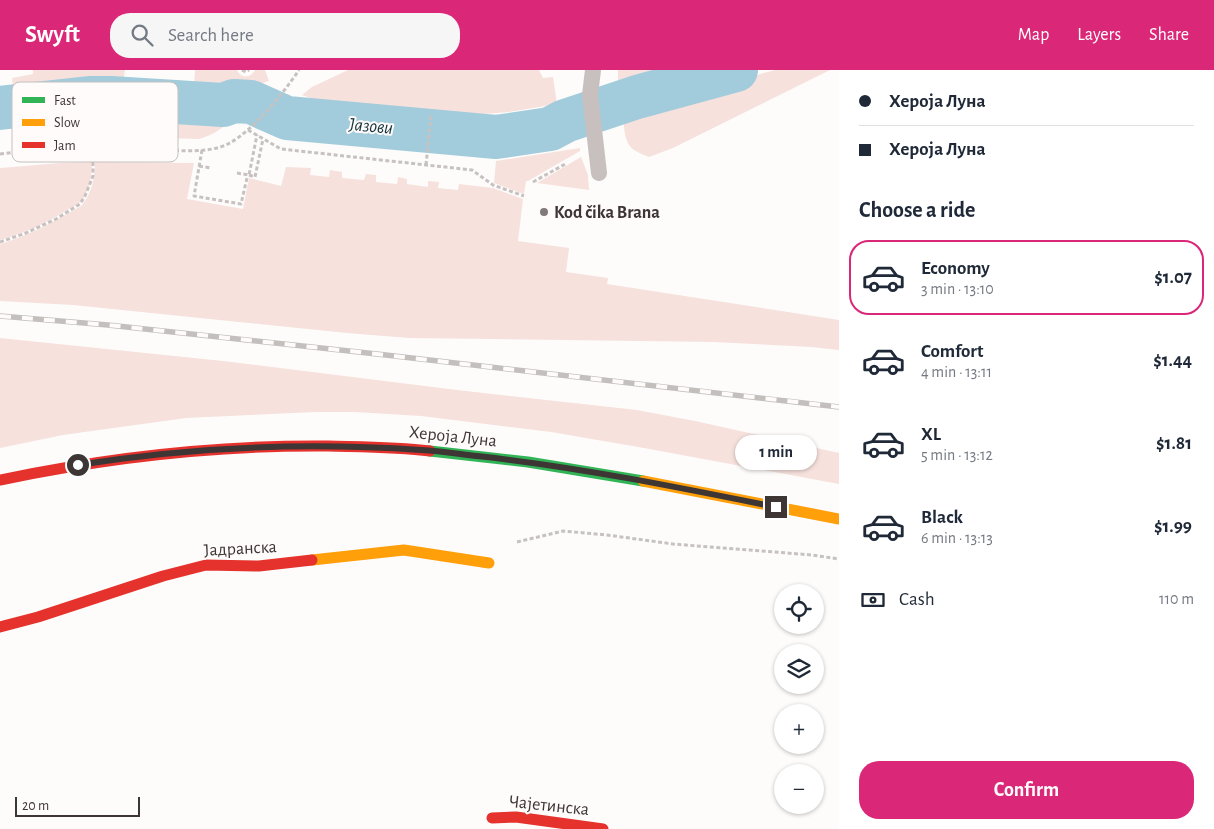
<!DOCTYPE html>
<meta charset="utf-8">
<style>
:root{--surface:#fff;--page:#f6f6f7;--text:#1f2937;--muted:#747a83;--line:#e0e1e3;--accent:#db2777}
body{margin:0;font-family:"Alegreya Sans",sans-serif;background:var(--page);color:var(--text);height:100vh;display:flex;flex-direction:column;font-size:19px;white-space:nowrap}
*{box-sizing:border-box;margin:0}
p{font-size:16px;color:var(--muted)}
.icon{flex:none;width:28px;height:28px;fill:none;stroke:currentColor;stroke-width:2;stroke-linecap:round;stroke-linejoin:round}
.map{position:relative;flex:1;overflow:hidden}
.side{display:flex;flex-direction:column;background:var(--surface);width:375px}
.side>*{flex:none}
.banner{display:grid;align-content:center;height:110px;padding:0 20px;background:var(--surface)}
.tools{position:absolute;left:774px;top:514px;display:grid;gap:10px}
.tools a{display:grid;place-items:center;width:50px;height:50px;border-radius:50%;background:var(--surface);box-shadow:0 1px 4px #0004;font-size:25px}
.scale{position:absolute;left:15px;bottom:12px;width:125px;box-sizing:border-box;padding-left:5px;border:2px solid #3d3635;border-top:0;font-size:14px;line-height:18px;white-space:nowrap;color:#3d3635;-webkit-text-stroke:4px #fefbfa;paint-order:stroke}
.end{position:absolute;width:22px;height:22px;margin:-11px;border:6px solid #3d3635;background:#fff;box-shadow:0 0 0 2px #fff}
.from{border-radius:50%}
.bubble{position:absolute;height:35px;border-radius:18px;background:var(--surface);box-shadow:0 1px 4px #0004;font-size:16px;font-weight:700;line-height:35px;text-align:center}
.banner b{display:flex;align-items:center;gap:18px;height:48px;font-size:19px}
.banner b+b{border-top:1px solid var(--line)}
.banner i{width:12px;height:12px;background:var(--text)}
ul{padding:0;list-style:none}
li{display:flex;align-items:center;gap:15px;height:75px;margin:0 10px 8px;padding:0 10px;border:2px solid transparent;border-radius:20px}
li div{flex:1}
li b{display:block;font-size:19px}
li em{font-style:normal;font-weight:700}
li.current{border-color:var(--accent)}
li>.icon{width:45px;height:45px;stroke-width:1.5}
h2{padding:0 20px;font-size:22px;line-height:60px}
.pay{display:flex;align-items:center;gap:12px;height:55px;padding:0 20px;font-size:19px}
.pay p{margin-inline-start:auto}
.primary-button{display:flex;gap:10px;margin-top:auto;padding:10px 20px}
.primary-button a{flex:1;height:58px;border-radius:20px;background:var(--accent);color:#fff;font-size:20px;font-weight:700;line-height:58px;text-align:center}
header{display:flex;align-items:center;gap:30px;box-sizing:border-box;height:70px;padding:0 25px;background:var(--accent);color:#fff}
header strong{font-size:24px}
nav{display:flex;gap:28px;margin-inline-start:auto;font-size:18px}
.search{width:350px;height:45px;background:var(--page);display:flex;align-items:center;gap:12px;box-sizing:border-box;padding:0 18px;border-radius:20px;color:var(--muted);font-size:19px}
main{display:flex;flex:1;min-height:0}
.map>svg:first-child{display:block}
</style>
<header>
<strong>Swyft</strong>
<div class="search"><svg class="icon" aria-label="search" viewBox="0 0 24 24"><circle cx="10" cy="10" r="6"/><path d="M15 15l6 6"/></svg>Search here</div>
<nav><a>Map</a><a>Layers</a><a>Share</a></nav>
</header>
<main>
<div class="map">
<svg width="839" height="759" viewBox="0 0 839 759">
<rect width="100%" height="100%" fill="#fdfcfb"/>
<g fill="#f6e1dd">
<path d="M 33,0 L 125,0 L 123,12 L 138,11 L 194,15 L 195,0 L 237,0 C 241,9 251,8 255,0 L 265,0 L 269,11 L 254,16 L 246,23 L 222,24 L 133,18 L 87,17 L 14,25 L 12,8 L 33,4 Z"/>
<polygon points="348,0 539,0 543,8 553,7 557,34 509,42 484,44 456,43 425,41 321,32 302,25 312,17"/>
<polygon points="618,0 692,0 618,19"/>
<path d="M 775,0 L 830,0 L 673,78 L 649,87 C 644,85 639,83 634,80 C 623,72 624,54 623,42 Z"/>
<path d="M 90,38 C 139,38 187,41 235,47 C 224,57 214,65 199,69 L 60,65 L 19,70 L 16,47 Z"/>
<polygon points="580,78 580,81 528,111 526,111 524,124 494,113 496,91"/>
<polygon points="581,87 588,105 589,120 537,113"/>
<path d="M 92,92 C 92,106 90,121 80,132 C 77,135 71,138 67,140 C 47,153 23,164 0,170 L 0,98 L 60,93 Z"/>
<path d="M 95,92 L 194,93 L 187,129 L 243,139 L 249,108 L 281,116 L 286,97 L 311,98 L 310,105 L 329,107 L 330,100 L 342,102 L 342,108 L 364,110 L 366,104 L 376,105 L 376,112 L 397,114 L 398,107 L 407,109 L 407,114 L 428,117 L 428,111 L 439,112 L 438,118 L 458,120 L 459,114 L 493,118 L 523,129 L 518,171 L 569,178 L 566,202 L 608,208 L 607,214 L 839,250 L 839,280 L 811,277 L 713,272 L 409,268 L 347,263 L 73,235 L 0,231 L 0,174 C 24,167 46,156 67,144 C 71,141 77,139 81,136 C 92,124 95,107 95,92 Z"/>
<polygon points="0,268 223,291 457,320 637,340 695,351 839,383 839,414 644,378 551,362 421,346 355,342 316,342 186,348 63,365 0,378"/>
</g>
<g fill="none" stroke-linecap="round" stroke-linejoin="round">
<polyline stroke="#a2ccdb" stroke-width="44" points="0,38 89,28 111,28 223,35 234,31 251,32 287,48 496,67 550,59 565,51 637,27 736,0"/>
<g stroke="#c7c2c1" stroke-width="3" stroke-dasharray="4 2.5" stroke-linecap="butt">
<polyline points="242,0 246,2 249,0"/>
<polyline points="248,60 281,79 472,100 493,115 524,126"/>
<polyline points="202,80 194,126 241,134 247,108"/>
<path d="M 0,84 C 32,80 63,78 95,78 C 117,79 138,79 160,80 C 182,80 207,84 228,74 C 254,60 282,25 299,0"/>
<polyline points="426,95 431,45"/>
<polyline points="199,96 211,98"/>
<polyline points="237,103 249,105 257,65"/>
<polyline points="249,105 255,107 263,69"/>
<polyline points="533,112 567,93"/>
<polyline points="0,172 26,163 56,149 80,134 85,126 93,106 93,78"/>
<polyline points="517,472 563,461 607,465 673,474 812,485 839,489"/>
</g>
<polyline stroke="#c7c0be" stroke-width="16" points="593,0 590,25 599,103"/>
<polyline stroke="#30b455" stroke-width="11" points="430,381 528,392 643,411"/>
<g stroke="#ff9f0a" stroke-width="11">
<polyline points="643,411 839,449"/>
<polyline points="312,490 404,480 489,493"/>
</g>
<g stroke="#e5322d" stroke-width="11">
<path d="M 0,410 C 110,387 215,375 328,376 C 362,377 396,377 430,381"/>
<polyline points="0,557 38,547 163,506 206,495 259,496 312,490"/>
<polyline points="492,748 516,747 603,759"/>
</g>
<defs>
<polyline id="rail" points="0,246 108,255 377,284 839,337"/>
</defs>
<use href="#rail" stroke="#c2bfbd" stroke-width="5.5"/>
<use href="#rail" stroke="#fefbfa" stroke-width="4" stroke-dasharray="11" stroke-linecap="butt"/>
</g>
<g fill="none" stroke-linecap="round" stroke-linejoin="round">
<path stroke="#3d3635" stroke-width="6" d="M 78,395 C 191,377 306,372 421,380 C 440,381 459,384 477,386 C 578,397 677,417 776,437"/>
</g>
<circle fill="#807b7a" stroke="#fefbfa" stroke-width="2" cx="544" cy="142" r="5"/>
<g text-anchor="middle" stroke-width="4" stroke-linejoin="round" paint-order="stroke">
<g font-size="18" font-weight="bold" fill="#3d3635" stroke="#fefbfa" text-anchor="start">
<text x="554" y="148">Kod čika Brana</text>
</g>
<g font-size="18" fill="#3d3635" stroke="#fefbfa">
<text transform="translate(453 366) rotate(6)" y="6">Хероја Луна</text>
<text transform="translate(240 478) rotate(-3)" y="6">Јадранска</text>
<text transform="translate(549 735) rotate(6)" y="6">Чајетинска</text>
</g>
<g font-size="19" font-style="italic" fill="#16343e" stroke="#fefbfa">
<text transform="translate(371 55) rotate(5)" y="7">Јазови</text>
</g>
</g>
<rect x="12" y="12" width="166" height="80" rx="8" fill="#fefbfa" stroke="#c4c0bf" stroke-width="1"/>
<rect x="22" y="27" width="23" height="6" fill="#30b455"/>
<rect x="22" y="49" width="23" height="7" fill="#ff9f0a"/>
<rect x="22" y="72" width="23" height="6" fill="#e5322d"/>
<g font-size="14" fill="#3d3635">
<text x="54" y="35">Fast</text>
<text x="54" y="57">Slow</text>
<text x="54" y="80">Jam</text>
</g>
</svg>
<div class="tools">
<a><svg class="icon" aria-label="locate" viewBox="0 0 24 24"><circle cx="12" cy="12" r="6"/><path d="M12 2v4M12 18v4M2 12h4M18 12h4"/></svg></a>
<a><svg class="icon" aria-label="layers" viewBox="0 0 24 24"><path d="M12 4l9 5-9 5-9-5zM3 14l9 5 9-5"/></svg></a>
<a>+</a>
<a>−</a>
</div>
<div class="scale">20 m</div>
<i class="end from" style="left:78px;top:395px"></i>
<i class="end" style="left:776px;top:437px"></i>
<div class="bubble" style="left:735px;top:365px;width:82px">1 min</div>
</div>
<section class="side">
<div class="banner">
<b><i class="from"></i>Хероја Луна</b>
<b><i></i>Хероја Луна</b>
</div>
<h2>Choose a ride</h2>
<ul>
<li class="current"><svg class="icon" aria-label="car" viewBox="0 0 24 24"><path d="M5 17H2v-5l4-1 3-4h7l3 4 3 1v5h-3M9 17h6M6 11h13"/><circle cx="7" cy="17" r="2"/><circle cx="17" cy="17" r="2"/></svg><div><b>Economy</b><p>3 min · 13:10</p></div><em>$1.07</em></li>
<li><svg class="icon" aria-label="car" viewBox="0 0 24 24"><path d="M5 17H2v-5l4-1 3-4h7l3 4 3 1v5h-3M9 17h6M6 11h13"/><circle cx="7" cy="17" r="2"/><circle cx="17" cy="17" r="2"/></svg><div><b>Comfort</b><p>4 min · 13:11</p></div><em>$1.44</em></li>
<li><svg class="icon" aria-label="car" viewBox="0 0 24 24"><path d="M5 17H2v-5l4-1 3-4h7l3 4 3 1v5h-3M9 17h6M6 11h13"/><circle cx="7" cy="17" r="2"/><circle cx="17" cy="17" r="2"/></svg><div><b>XL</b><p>5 min · 13:12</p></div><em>$1.81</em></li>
<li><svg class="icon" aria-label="car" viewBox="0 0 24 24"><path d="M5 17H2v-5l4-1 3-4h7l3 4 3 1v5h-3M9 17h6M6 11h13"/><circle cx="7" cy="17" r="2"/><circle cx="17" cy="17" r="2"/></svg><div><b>Black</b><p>6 min · 13:13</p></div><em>$1.99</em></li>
</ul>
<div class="pay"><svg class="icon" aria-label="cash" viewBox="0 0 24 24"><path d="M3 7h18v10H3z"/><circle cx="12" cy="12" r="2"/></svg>Cash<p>110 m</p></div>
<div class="primary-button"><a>Confirm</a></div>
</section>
</main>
